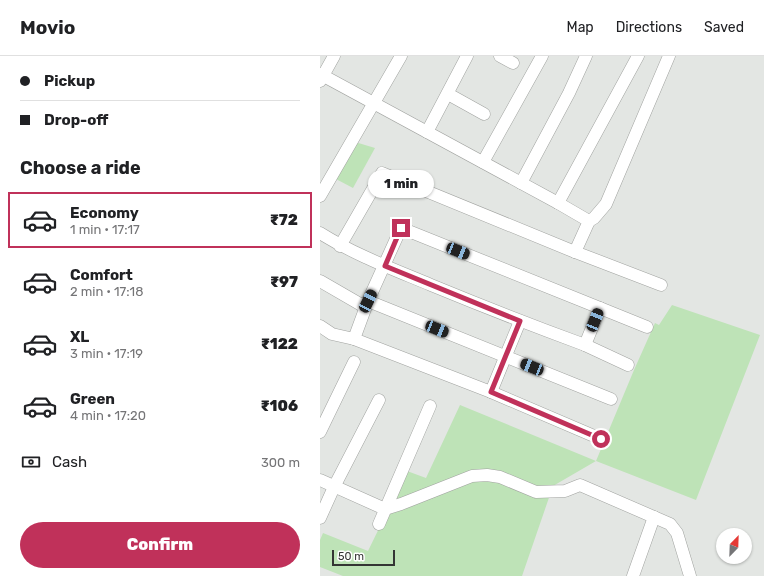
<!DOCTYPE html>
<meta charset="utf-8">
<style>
:root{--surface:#fff;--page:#f6f6f6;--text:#202124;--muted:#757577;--line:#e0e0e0;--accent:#c0315a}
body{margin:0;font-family:Rubik,sans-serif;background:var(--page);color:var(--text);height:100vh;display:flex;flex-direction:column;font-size:15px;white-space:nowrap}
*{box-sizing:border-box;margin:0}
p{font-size:13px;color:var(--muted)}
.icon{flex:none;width:22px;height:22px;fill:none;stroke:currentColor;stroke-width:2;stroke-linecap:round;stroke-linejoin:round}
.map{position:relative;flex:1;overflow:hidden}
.panel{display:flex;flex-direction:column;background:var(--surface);width:320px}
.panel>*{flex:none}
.guide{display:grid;align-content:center;height:88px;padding:0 20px;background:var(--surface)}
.needle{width:26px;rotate:23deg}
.controls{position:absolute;left:396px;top:472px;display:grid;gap:8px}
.controls a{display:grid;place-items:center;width:36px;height:36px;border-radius:50%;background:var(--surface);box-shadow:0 1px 3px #0004;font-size:20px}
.scale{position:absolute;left:12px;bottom:10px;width:63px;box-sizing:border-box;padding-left:4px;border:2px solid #343534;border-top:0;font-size:11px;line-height:14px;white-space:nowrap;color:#343534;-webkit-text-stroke:3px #fff;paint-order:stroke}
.end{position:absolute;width:18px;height:18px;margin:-9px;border:5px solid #c0315a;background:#fff;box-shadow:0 0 0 2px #fff}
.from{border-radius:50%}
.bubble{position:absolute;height:28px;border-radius:14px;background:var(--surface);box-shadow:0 1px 3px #0004;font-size:13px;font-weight:800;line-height:28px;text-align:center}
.car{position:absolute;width:12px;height:24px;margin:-12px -6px;border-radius:5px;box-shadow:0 0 3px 1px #0007;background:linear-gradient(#222 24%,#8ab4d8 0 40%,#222 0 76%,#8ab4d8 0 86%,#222 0)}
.guide b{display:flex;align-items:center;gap:14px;height:38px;font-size:15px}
.guide b+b{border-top:1px solid var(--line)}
.guide i{width:10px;height:10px;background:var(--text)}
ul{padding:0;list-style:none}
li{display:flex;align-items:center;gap:12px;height:56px;margin:0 8px 6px;padding:0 12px;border:2px solid transparent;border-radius:0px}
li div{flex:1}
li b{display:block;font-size:15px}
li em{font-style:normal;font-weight:800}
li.selected{border-color:var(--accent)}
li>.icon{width:36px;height:36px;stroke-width:1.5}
h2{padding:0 20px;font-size:18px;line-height:48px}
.pay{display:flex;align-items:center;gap:10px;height:44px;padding:0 20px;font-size:15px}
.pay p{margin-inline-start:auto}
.action{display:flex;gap:8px;margin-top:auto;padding:8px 20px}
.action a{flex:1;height:46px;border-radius:24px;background:var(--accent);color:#fff;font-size:16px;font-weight:800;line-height:46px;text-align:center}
header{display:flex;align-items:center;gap:24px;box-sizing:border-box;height:56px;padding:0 20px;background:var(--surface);border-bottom:1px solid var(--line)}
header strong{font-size:19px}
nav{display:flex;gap:22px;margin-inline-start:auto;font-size:14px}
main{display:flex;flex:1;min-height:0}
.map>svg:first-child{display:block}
</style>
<header>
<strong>Movio</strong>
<nav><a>Map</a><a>Directions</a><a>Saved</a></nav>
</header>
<main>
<section class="panel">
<div class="guide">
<b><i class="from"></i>Pickup</b>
<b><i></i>Drop-off</b>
</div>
<h2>Choose a ride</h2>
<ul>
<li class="selected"><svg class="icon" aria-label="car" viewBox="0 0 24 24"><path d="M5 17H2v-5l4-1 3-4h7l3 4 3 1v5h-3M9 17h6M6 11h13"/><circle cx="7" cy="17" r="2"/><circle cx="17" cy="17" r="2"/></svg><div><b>Economy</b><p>1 min · 17:17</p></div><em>₹72</em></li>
<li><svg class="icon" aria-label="car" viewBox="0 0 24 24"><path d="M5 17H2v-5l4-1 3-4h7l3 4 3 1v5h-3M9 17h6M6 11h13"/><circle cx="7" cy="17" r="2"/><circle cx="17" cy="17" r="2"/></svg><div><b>Comfort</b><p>2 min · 17:18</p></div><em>₹97</em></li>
<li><svg class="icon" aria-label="car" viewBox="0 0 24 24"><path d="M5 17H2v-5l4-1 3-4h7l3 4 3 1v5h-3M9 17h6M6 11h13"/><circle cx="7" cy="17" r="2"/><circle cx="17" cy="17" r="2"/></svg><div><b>XL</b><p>3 min · 17:19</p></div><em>₹122</em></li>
<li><svg class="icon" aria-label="car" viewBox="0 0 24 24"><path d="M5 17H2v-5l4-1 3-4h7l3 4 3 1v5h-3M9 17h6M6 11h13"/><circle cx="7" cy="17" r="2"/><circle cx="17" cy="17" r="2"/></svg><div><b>Green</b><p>4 min · 17:20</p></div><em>₹106</em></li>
</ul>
<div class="pay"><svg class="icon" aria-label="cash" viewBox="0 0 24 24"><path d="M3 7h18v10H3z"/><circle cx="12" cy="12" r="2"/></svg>Cash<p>300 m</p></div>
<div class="action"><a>Confirm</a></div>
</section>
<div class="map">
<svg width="444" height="520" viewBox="0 0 444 520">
<rect width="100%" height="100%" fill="#e3e6e3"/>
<g fill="#bee3b7">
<polygon points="35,86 55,92 33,132 14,122"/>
<polygon points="352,249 440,279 376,444 276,405 233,430 202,520 23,520 0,511 0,484 3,477 48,495 87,415 106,422 140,349 276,405 314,314 335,267 339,269"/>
</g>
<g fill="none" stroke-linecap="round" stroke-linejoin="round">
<defs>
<g id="minor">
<polyline points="180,0 193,7"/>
<polyline points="0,18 238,147 269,165 255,196"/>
<polyline points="0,25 14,0"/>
<polyline points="128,38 164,58"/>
<polyline points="107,76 147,0"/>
<polyline points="163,106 222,0"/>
<polyline points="201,127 249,37 266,0"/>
<polyline points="0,140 81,0"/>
<polyline points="238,147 318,0"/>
<polyline points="269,165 274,162 286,148 349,0"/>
<path d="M 0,177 C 35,199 73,213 111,229 C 162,250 213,270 265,289"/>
<polyline points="20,190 62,117 255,196 341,229"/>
<polyline points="0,225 45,251"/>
<polyline points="48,245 291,343"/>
<polyline points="280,252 81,172 48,245 34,283 171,336 281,383"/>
<polyline points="0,270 12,278 34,283"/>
<polyline points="308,309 265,289 280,252 327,271"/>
<polyline points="171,336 200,265"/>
<polyline points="0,376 34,306"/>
<polyline points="0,424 65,453 81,448 152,420 167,419 180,421 216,436 245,435 260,429 350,468 357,477 370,520"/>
<polyline points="0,462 14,431 59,344"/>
<polyline points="59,468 110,350"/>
<polyline points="313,520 334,461"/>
</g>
</defs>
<use href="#minor" stroke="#a1a3a0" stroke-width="13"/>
<use href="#minor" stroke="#fff" stroke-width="12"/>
</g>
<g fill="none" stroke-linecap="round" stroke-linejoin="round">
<polyline stroke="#c0315a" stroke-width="5" points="81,172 65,210 200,265 171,336 281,383"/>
</g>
</svg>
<div class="controls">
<a><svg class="needle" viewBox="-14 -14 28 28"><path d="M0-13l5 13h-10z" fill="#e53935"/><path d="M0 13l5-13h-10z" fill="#757577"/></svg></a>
</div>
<div class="scale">50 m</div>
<i class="end from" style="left:281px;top:383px"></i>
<i class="end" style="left:81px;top:172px"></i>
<div class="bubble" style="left:48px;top:114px;width:66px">1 min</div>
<i class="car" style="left:138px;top:195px;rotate:112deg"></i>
<i class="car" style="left:48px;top:245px;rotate:26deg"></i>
<i class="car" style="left:275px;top:264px;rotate:22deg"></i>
<i class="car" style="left:117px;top:273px;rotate:112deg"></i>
<i class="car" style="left:212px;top:311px;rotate:292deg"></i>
</div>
</main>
